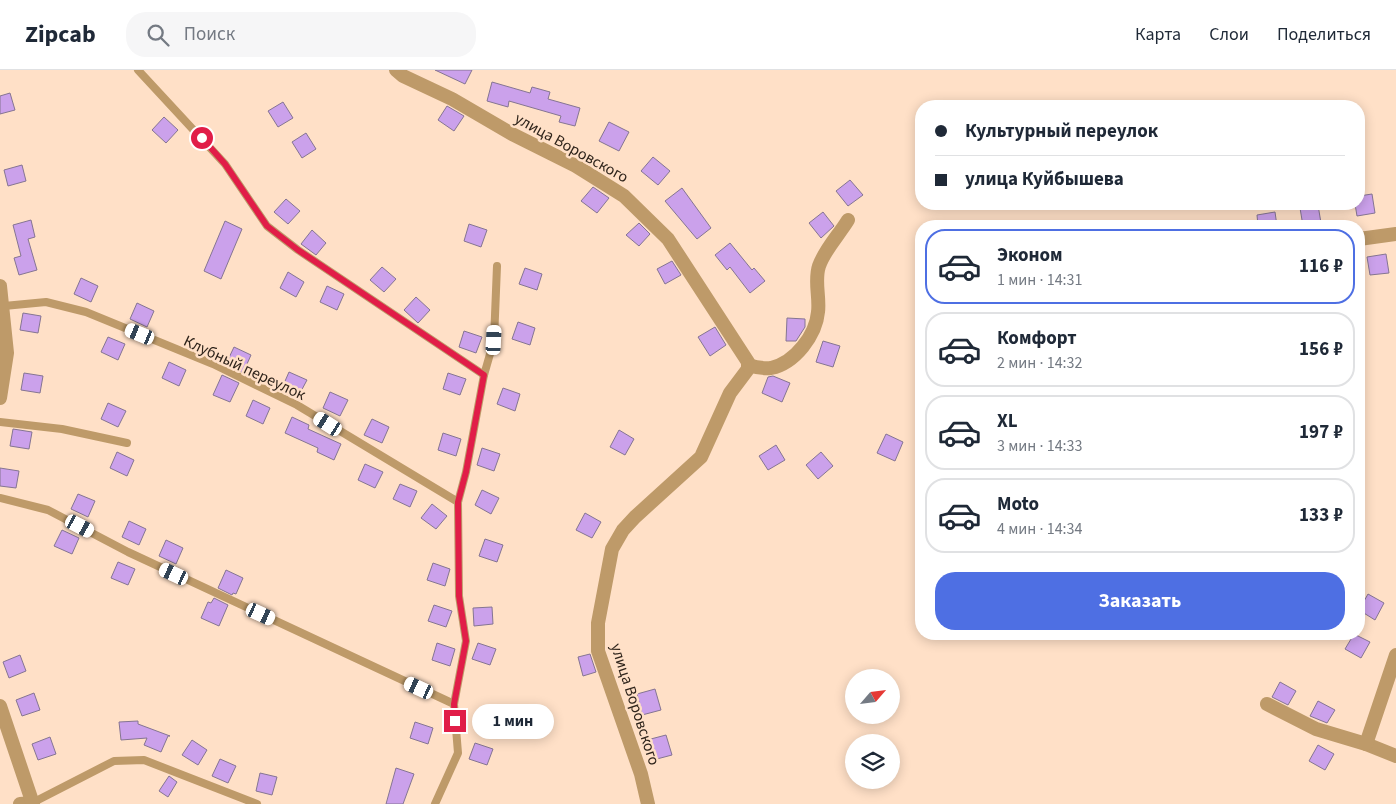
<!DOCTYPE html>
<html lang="ru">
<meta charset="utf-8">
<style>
:root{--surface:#fff;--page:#f6f6f7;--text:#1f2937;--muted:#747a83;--line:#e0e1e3;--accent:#4e6fe3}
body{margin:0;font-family:"Source Sans 3",sans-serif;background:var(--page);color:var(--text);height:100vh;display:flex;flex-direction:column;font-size:19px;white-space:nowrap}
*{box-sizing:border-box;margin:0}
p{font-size:16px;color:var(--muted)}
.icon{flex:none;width:28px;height:28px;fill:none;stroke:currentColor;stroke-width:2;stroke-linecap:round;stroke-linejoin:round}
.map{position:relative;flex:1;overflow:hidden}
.details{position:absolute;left:915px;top:150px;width:450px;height:420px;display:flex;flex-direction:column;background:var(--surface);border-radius:20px;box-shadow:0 2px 12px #0003}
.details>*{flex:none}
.banner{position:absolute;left:915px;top:30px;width:450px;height:110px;border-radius:20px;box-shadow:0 2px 12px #0003;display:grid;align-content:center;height:110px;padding:0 20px;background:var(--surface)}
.needle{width:32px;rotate:62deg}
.buttons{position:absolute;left:845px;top:599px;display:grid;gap:10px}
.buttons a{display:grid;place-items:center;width:55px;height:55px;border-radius:50%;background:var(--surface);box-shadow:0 2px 12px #0003;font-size:25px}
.end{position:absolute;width:22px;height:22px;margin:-11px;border:6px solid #e11d48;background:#fff;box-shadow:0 0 0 2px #fff}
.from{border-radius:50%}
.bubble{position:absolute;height:35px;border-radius:18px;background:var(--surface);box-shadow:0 2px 12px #0003;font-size:16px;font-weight:700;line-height:35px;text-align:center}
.car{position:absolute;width:15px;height:30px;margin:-15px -8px;border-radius:6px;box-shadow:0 0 4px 1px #0007;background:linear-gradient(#fff 24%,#345 0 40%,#fff 0 76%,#345 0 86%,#fff 0)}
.banner b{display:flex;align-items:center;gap:18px;height:48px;font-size:19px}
.banner b+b{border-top:1px solid var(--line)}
.banner i{width:12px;height:12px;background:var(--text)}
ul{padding:9px 0 0;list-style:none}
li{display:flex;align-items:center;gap:15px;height:75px;margin:0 10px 8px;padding:0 10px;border:2px solid var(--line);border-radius:20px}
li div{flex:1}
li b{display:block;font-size:19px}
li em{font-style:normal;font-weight:700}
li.current{border-color:var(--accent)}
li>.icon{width:45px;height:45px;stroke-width:1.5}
.cta{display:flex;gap:10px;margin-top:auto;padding:10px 20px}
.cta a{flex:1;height:58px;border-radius:20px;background:var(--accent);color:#fff;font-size:20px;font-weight:700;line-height:58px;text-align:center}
header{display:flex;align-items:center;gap:30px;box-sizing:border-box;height:70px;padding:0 25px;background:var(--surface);border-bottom:1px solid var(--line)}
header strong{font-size:24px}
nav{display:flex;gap:28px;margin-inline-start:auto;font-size:18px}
.search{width:350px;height:45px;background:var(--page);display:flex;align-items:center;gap:12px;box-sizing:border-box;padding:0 18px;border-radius:20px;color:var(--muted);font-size:19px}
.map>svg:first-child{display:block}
</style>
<header>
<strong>Zipcab</strong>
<div class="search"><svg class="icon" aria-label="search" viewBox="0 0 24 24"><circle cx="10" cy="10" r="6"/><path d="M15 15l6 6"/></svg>Поиск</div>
<nav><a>Карта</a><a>Слои</a><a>Поделиться</a></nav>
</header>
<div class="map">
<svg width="1396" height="734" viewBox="0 0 1396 734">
<rect width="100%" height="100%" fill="#ffe0c7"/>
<g fill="#cba1eb" stroke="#857592">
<polygon points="435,0 472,0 465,14"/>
<polygon points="492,12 530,23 532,17 550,22 548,29 580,38 575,56 559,52 561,46 509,31 508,37 487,31"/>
<polygon points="10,23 15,40 0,44 0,26"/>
<polygon points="283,32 293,48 278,57 268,41"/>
<polygon points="447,36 464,46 454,61 438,50"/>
<polygon points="164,47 178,60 166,73 152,60"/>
<polygon points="609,52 629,62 619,81 599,71"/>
<polygon points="306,63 316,79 302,88 292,72"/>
<polygon points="653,87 670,101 658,115 641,101"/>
<polygon points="22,95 26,111 8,116 4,100"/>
<polygon points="850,110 863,125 848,136 836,121"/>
<polygon points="593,117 609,128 597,143 581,131"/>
<polygon points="682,118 711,158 697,169 665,131"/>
<polygon points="1372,124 1375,143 1357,146 1355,134 1359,134 1359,126"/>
<polygon points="286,129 300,141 288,154 274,142"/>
<polygon points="1318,135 1321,153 1303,156 1300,138"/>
<polygon points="823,142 834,156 821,168 809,153"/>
<polygon points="1275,142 1277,156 1258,156 1257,145"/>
<polygon points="31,150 35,167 28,169 37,200 19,205 14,188 21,186 13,155"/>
<polygon points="225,151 242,159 221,209 204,201"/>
<polygon points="639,153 650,164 639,176 626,165"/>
<polygon points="469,154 487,160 481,177 464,171"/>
<polygon points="312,160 326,173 316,185 301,174"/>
<polygon points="730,173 752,200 754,198 765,211 750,223 730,197 727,200 715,185"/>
<polygon points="1386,184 1389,203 1370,205 1367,187"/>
<polygon points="672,191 681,205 665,214 657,199"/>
<polygon points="382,197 396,209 384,222 370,210"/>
<polygon points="525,198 542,204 537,220 519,214"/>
<polygon points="288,202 304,212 296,227 280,218"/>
<polygon points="81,208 98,216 91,232 74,224"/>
<polygon points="327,216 344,224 337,240 320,232"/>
<polygon points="416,227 430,240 418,253 404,240"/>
<polygon points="137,233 154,241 147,257 130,249"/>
<polygon points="23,243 41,246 38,263 20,260"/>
<polygon points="787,248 805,249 805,257 796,271 786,271"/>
<polygon points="518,252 535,258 530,275 512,269"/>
<polygon points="715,257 726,275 710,286 698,267"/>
<polygon points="464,261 482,267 476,283 459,277"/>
<polygon points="108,267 125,274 118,290 101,282"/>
<polygon points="823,271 840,276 833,297 816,292"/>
<polygon points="234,277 251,285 243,303 226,294"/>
<polygon points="169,292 186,300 179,316 162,308"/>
<polygon points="289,302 307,310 299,325 282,318"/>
<polygon points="24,303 43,306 40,323 21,320"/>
<polygon points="448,303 466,309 460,325 443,319"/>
<polygon points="222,305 239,313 230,332 213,325"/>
<polygon points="773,306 790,313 782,332 762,323 768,307"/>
<polygon points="503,318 520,324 515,341 497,334"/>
<polygon points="330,322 348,330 340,346 323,338"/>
<polygon points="253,330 270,338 263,354 246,346"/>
<polygon points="108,333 126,341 118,357 101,349"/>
<polygon points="292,347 309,355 308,359 341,374 334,390 317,382 318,378 285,363"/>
<polygon points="372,349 389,357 382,373 364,365"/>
<polygon points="13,359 32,362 29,379 10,376"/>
<polygon points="619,360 634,369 625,385 610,377"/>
<polygon points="443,363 461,369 456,386 438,380"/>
<polygon points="886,364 903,372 895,391 877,383"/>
<polygon points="776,375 785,390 768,400 759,386"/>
<polygon points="482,378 500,384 494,401 477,395"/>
<polygon points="117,382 134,390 127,406 110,398"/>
<polygon points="821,382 833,396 818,409 806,395"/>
<polygon points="365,394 383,402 375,418 358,410"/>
<polygon points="0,398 19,401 16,418 0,416"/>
<polygon points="400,414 417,421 410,437 393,429"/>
<polygon points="482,420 499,428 491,444 475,435"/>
<polygon points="78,424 95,431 88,447 71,439"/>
<polygon points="432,434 447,446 436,459 421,448"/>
<polygon points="585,443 601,452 592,468 576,460"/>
<polygon points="129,451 146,459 139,475 122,467"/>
<polygon points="62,460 79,468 72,484 54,476"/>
<polygon points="485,469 503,475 497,492 479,486"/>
<polygon points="166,470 183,478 176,494 159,486"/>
<polygon points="118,492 135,499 128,515 111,508"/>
<polygon points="433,493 450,499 445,516 427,510"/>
<polygon points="226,500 243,508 236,524 233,523 232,525 218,518"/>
<polygon points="1368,524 1384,533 1375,550 1359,540"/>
<polygon points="214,528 228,535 219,556 201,548 208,532 211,533"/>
<polygon points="434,535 452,541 446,557 428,551"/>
<polygon points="492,537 493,554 474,556 473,538"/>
<polygon points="1354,564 1370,572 1361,588 1345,579"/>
<polygon points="437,573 455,579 450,596 432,590"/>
<polygon points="478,573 496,579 490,595 472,589"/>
<polygon points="590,584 596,602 583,606 578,587"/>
<polygon points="20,585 26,601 9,608 3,592"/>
<polygon points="1280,612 1296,621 1288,635 1272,627"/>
<polygon points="655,619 661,640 642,645 637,624"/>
<polygon points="34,623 40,640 22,646 16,630"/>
<polygon points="1318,631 1335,640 1327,653 1310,646"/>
<polygon points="138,651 138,654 170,666 168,666 161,682 144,675 147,668 121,670 119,652"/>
<polygon points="415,652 433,658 428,674 410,668"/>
<polygon points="666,665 672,685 653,690 647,670"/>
<polygon points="50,667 56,684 38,690 32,674"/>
<polygon points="192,670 207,680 198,695 182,685"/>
<polygon points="475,673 493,679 487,695 469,689"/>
<polygon points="1318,675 1334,684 1325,700 1309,691"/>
<polygon points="220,689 236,696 228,713 212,706"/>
<polygon points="396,698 414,704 403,734 386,734"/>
<polygon points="260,703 277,707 272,725 256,721"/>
<polygon points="169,706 177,712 168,727 159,721"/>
</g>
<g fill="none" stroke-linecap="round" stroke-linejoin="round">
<g stroke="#be9a69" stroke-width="8">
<polyline points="138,0 225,94 267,156 298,180 484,305"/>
<polyline points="4,236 46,232 86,242 213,294 297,335 458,432"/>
<polyline points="0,352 62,359 127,373"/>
<polyline points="0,428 48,440 128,482 454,634"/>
<polyline points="32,733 114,691 144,690 257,734"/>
<polyline points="435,734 458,683 454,634 466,571 459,526 458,432 466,402 484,305 494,270 497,196"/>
</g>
<g stroke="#be9a69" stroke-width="14">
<polyline points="396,0 403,6 452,29 512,64 576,96 624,126 668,169 748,292 748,299 730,323 701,387 635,447 623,460 612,479 598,553 598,581 641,704 648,734"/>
<polyline points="1359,169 1396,164"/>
<path d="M 748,295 C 755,297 763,299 771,298 C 795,293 816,265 818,242 C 820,227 814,211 819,196 C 825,179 839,165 848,150"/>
<polyline points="1267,634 1316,659 1366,674 1396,686"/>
<polyline points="1366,674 1396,585"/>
<polyline points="20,734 32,733"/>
</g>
<g stroke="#be9a69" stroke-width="14">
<polyline points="0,216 7,283 0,328"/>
<polyline points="0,636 33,734"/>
</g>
</g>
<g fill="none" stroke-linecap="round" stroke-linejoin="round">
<polyline stroke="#e11d48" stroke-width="6" points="202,68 225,94 267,156 298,180 484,305 466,402 458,432 459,526 466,571 454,634 455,651"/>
</g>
<g text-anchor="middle" stroke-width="5" stroke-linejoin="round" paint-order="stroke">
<g font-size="16" fill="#2f241b" stroke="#ffe0c7">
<text transform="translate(572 77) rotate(29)" y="6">улица Воровского</text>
<text transform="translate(245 297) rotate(25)" y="6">Клубный переулок</text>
<text transform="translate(636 634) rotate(72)" y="6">улица Воровского</text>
</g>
</g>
</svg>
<div class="buttons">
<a><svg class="needle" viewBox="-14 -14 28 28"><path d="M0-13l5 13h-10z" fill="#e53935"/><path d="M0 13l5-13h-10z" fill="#747a83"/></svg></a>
<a><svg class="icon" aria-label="layers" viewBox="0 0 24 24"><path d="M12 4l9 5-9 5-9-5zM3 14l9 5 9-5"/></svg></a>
</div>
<i class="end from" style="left:202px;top:68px"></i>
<i class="end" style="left:455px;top:651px"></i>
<div class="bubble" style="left:472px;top:634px;width:82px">1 мин</div>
<i class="car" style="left:140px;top:264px;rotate:292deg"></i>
<i class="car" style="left:494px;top:270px;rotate:3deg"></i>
<i class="car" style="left:328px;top:354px;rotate:302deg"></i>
<i class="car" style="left:80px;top:456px;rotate:118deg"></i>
<i class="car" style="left:174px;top:504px;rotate:295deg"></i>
<i class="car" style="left:261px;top:544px;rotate:115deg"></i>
<i class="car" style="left:419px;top:618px;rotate:295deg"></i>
<div class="banner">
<b><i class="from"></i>Культурный переулок</b>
<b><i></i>улица Куйбышева</b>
</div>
<section class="details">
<ul>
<li class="current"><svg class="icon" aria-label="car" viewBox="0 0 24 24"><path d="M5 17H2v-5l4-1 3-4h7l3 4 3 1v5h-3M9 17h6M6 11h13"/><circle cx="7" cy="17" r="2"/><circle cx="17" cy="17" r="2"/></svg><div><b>Эконом</b><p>1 мин · 14:31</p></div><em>116 ₽</em></li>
<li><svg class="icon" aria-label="car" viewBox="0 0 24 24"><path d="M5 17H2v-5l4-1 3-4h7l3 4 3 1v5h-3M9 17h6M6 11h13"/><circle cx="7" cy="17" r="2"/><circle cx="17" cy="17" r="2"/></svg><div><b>Комфорт</b><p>2 мин · 14:32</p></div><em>156 ₽</em></li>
<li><svg class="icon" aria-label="car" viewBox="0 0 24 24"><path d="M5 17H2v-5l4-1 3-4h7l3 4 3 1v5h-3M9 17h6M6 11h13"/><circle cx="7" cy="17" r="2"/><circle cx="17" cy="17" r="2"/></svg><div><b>XL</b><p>3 мин · 14:33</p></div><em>197 ₽</em></li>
<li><svg class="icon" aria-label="car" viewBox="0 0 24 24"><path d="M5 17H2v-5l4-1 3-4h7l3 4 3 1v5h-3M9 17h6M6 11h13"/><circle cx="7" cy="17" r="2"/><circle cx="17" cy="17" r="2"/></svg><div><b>Moto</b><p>4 мин · 14:34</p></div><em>133 ₽</em></li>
</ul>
<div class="cta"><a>Заказать</a></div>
</section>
</div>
